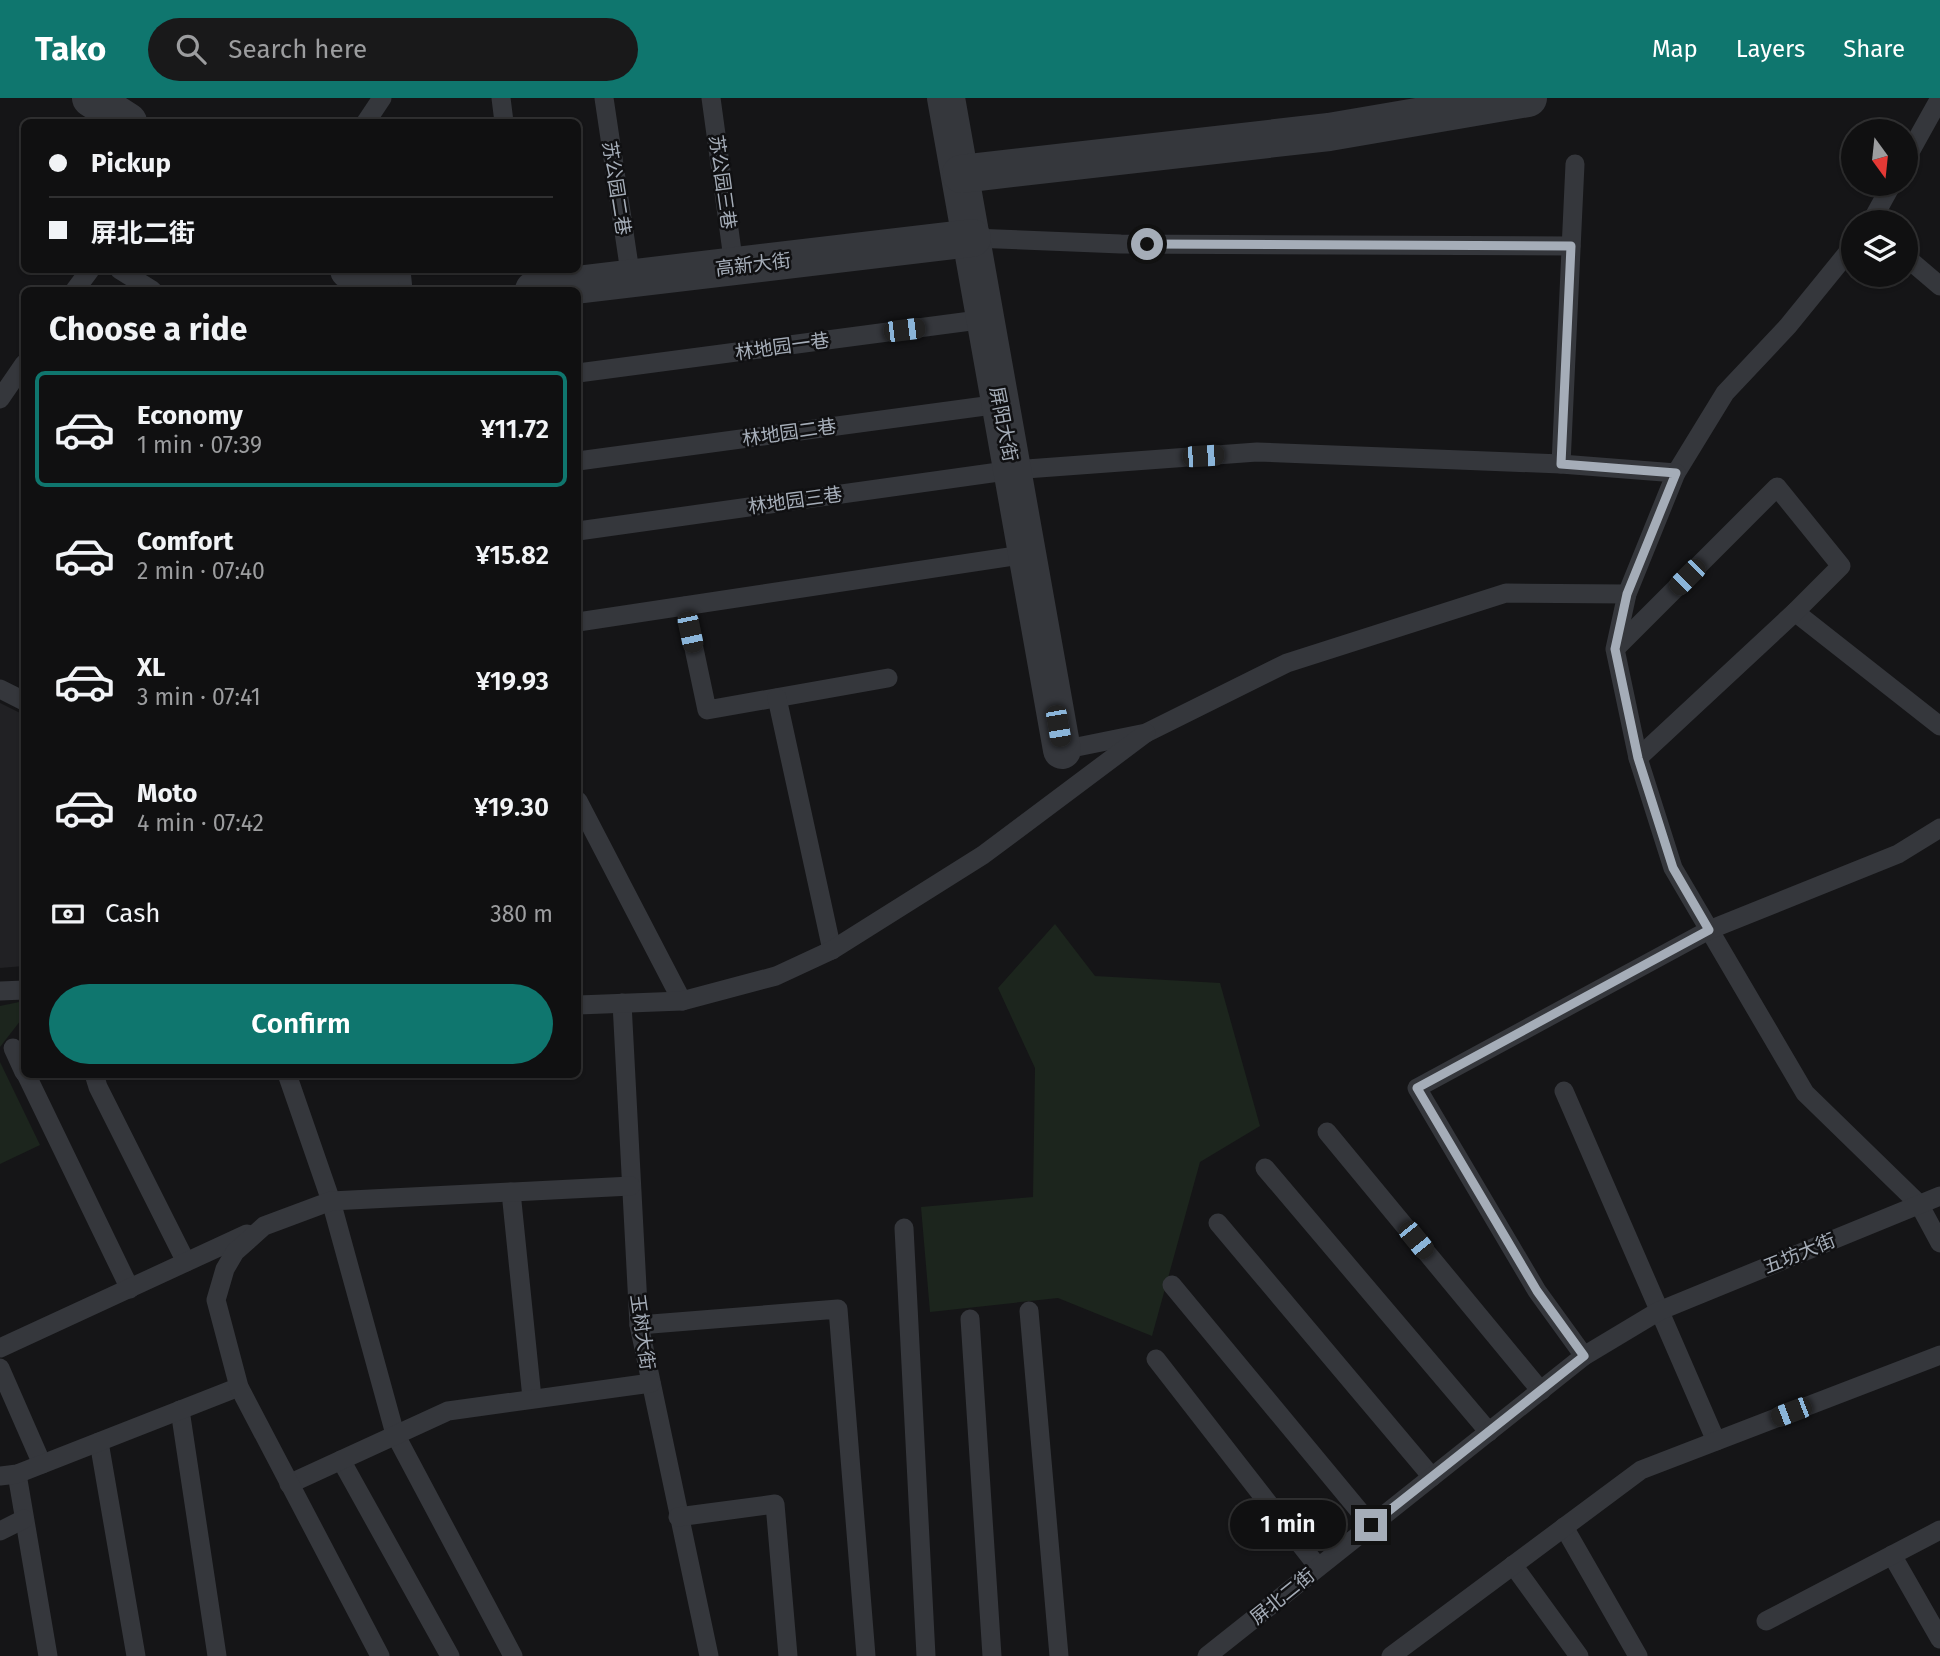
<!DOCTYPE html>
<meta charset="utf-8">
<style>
:root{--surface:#101011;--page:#19191a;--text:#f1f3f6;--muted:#9c9d9f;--line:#303031;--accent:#0f766e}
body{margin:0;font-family:"Fira Sans","Noto Sans SC",sans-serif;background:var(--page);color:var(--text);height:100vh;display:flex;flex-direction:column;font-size:26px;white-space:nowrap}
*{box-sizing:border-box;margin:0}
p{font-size:23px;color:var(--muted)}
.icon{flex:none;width:38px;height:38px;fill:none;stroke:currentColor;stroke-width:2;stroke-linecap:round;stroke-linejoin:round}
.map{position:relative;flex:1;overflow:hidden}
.drawer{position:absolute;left:21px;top:189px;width:560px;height:791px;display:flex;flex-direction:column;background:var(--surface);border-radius:10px;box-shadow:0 2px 5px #0004,0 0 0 2px var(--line)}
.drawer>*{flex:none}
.top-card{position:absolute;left:21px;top:21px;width:560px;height:154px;border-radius:10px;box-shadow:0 2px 5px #0004,0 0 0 2px var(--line);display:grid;align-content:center;height:154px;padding:0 28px;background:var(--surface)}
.needle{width:46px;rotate:165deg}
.buttons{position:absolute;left:1841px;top:21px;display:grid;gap:14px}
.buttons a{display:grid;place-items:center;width:77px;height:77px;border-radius:50%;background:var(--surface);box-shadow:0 2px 5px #0004,0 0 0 2px var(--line);font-size:35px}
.end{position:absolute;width:32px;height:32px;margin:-16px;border:9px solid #a5adb8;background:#111;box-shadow:0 0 0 4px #111}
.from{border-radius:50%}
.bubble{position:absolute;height:49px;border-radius:24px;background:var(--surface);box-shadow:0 2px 5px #0004,0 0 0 2px var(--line);font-size:23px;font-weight:600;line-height:49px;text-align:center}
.car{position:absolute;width:21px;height:42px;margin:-21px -10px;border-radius:9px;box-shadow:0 0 5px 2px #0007;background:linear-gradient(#222 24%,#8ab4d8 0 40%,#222 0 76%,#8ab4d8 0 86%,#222 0)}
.top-card b{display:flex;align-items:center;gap:24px;height:66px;font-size:26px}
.top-card b+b{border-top:2px solid var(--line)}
.top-card i{width:18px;height:18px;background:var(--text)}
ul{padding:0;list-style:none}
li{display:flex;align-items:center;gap:21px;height:116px;margin:0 14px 10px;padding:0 14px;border:4px solid transparent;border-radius:10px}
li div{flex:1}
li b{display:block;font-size:26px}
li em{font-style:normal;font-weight:600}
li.current{border-color:var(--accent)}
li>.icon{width:63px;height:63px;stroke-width:1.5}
h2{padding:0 28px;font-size:32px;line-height:84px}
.pay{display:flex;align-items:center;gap:18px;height:77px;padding:0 28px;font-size:26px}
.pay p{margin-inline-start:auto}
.primary-button{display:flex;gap:14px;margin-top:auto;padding:14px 28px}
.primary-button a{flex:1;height:80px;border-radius:42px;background:var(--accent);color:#fff;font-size:28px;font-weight:600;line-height:80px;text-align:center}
header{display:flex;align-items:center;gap:42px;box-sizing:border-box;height:98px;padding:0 35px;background:var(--accent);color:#fff}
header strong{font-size:33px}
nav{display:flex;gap:38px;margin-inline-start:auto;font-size:24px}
.search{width:490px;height:63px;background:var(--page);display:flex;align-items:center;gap:18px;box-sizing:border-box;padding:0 24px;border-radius:38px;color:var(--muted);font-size:26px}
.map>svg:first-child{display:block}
</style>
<header>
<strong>Tako</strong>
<div class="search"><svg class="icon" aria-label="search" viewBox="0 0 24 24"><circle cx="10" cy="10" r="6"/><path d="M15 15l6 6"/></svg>Search here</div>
<nav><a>Map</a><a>Layers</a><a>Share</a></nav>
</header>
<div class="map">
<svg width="1940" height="1558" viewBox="0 0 1940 1558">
<rect width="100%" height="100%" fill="#151517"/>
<polygon fill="#212124" points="0,605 24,617 24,868 0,870"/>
<g fill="#1c251d">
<polygon points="1055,826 1095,878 1220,885 1260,1028 1200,1064 1152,1238 1058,1200 930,1214 921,1109 1033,1099 1035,970 998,890"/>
<polygon points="24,903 24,918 0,949 0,908"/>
<polygon points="0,964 40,1047 0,1066"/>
</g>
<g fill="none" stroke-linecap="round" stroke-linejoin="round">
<g stroke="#35373c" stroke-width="19">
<polyline points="501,0 504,24"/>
<polyline points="604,0 631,181"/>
<polyline points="711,0 734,168"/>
<polyline points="366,24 382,0"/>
<polyline points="1906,61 1940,0"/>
<polyline points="1871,124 1892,86"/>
<polyline points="972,140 1121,146 1571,148"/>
<polyline points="1853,148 1788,228 1725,295 1676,375 1627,496 1615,551 1638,660 1673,770 1805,995 1919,1106 1940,1145"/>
<polyline points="1906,159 1940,188"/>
<polyline points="120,172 152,192"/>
<polyline points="401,172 403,192"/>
<polyline points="75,192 90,172"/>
<polyline points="578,275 986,221"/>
<polyline points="0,301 24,266"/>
<polyline points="578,363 1000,306"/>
<polyline points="1561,366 1575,66"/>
<polyline points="578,433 1013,372 1257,354 1561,366 1676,375"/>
<polyline points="685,508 707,612 888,580"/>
<polyline points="1795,514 1940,628"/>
<polyline points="578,524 1028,456"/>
<polyline points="1616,550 1777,389 1841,468 1795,514 1638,660"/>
<polyline points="0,591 24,603"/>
<polyline points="777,600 832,852"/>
<polyline points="1062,652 1146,635 1287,565 1506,495 1627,496"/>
<polyline points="578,703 682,903"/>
<polyline points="0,893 24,892"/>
<polyline points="622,905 639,1227 709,1558"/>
<polyline points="578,907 682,903 776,878 832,852 983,757 1146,635"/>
<polyline points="13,950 24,974"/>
<polyline points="26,976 130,1191"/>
<polyline points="94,976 98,989 186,1164"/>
<polyline points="287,976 331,1103 395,1336 513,1558"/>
<polyline points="1564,993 1716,1343"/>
<polyline points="1327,1034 1541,1293"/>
<polyline points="1265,1070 1489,1334"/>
<polyline points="511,1094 532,1300"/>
<polyline points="1218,1125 1432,1379"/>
<polyline points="904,1130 926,1558"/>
<polyline points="1172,1187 1371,1427"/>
<polyline points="1029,1213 1059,1558"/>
<polyline points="970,1221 992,1558"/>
<polyline points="639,1227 838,1211 866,1558"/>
<polyline points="0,1250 247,1136"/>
<polyline points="1584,1258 1537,1193 1417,990 1709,832 1898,756 1940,730"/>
<polyline points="1156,1261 1318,1469"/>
<polyline points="0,1270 42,1366"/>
<polyline points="180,1312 217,1558"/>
<polyline points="99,1344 136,1558"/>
<polyline points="341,1362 450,1558"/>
<polyline points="17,1376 48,1558"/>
<polyline points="0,1378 17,1376 239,1289"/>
<polyline points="289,1386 448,1313 651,1285"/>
<polyline points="678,1419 775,1406 788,1558"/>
<polyline points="1564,1429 1638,1558"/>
<polyline points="0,1433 24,1421"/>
<polyline points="1892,1457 1940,1541"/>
<polyline points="1513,1467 1579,1558"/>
<polyline points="1766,1523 1940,1432"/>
<polyline points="380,1558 239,1289 216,1202 225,1171 235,1154 264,1128 331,1103 631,1088"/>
<polyline points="1207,1558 1584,1258 1659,1213 1940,1098"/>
<polyline points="1391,1558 1641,1372 1940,1257"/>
</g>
<g stroke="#35373c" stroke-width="38">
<polyline points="91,0 128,24"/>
<polyline points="946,0 1062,652"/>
<polyline points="961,76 1329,34 1528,0"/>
<polyline points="349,172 381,192"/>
<polyline points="534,192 972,140"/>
</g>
</g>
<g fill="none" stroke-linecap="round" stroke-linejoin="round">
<polyline stroke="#a5adb8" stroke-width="9" points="1147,146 1571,148 1561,366 1676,375 1627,496 1615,551 1638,660 1673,770 1709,832 1417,990 1537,1193 1584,1258 1371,1427"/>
</g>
<g text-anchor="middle" stroke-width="5" stroke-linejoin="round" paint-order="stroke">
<g font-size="19" fill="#a5adb8" stroke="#101012">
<text transform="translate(723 84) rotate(82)" y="7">苏公园三巷</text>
<text transform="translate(617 90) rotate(81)" y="7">苏公园二巷</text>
<text transform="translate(753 166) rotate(-7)" y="7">高新大街</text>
<text transform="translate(782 248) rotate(-8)" y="7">林地园一巷</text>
<text transform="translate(1004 326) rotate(79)" y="7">屏阳大街</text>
<text transform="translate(789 334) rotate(-8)" y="7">林地园二巷</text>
<text transform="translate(795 402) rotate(-8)" y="7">林地园三巷</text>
<text transform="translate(1799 1155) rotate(-22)" y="7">五坊大街</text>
<text transform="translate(643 1234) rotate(82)" y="7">玉树大街</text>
<text transform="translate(1282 1498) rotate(-39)" y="7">屏北二街</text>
</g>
</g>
</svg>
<div class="buttons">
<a><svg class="needle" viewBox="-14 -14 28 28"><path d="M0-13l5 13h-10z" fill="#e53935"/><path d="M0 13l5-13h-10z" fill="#9c9d9f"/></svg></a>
<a><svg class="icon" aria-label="layers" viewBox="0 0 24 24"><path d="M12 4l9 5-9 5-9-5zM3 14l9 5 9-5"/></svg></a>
</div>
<i class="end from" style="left:1147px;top:146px"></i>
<i class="end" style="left:1371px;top:1427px"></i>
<div class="bubble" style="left:1230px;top:1402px;width:116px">1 min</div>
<i class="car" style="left:904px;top:232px;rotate:83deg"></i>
<i class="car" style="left:1203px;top:358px;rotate:86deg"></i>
<i class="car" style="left:1687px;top:479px;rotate:225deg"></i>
<i class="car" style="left:690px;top:534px;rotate:168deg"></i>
<i class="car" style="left:1058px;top:628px;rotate:170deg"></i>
<i class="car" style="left:1416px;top:1142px;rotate:141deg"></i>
<i class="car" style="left:1791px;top:1314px;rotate:249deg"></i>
<div class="top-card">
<b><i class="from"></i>Pickup</b>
<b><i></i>屏北二街</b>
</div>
<section class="drawer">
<h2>Choose a ride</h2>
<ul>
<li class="current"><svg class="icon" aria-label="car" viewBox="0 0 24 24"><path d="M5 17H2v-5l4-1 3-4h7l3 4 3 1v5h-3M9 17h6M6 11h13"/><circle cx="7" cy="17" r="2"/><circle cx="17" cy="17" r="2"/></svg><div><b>Economy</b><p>1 min · 07:39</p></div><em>¥11.72</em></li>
<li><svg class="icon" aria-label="car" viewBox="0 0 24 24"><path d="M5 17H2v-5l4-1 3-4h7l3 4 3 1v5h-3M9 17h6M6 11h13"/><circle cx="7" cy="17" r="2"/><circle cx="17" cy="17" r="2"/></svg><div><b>Comfort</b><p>2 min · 07:40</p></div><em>¥15.82</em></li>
<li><svg class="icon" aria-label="car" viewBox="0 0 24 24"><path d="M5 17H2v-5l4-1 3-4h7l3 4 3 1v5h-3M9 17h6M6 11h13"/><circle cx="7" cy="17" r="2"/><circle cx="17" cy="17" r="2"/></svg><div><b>XL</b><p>3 min · 07:41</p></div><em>¥19.93</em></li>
<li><svg class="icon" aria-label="car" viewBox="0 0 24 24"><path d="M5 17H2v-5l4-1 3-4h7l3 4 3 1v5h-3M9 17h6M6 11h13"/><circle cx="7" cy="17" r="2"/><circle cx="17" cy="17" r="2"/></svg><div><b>Moto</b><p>4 min · 07:42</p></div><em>¥19.30</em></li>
</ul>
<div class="pay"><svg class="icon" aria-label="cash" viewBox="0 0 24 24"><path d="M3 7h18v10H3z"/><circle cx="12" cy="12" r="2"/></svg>Cash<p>380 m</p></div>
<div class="primary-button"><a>Confirm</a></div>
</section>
</div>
